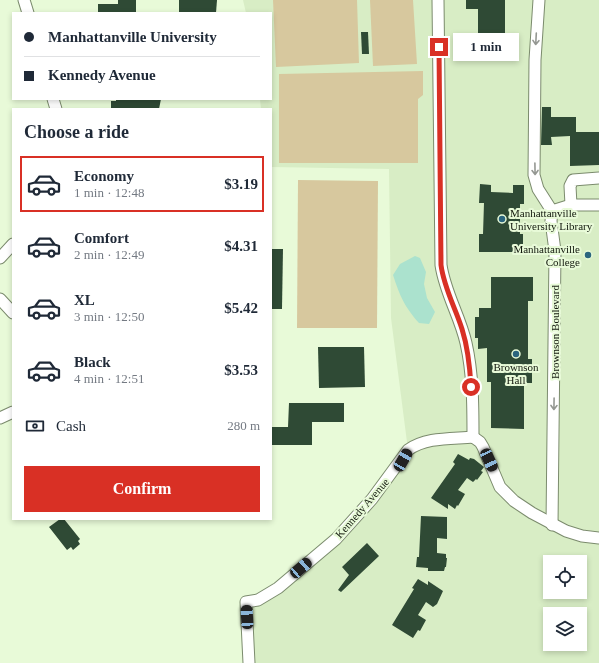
<!DOCTYPE html>
<meta charset="utf-8">
<style>
:root{--surface:#fff;--page:#f6f6f7;--text:#1f2937;--muted:#747a83;--line:#e0e1e3;--accent:#d93025}
body{margin:0;font-family:"Times New Roman",serif;background:var(--page);color:var(--text);height:100vh;display:flex;flex-direction:column;font-size:15px;white-space:nowrap}
*{box-sizing:border-box;margin:0}
p{font-size:13px;color:var(--muted)}
.icon{flex:none;width:22px;height:22px;fill:none;stroke:currentColor;stroke-width:2;stroke-linecap:round;stroke-linejoin:round}
.map{position:relative;flex:1;overflow:hidden}
.drawer{position:absolute;left:12px;top:108px;width:260px;height:412px;display:flex;flex-direction:column;background:var(--surface);border-radius:0px;box-shadow:0 2px 6px #0003}
.drawer>*{flex:none}
.hud{position:absolute;left:12px;top:12px;width:260px;height:88px;border-radius:0px;box-shadow:0 2px 6px #0003;display:grid;align-content:center;height:88px;padding:0 12px;background:var(--surface)}
.tools{position:absolute;left:543px;top:555px;display:grid;gap:8px}
.tools a{display:grid;place-items:center;width:44px;height:44px;border-radius:0px;background:var(--surface);box-shadow:0 2px 6px #0003;font-size:20px}
.end{position:absolute;width:18px;height:18px;margin:-9px;border:5px solid #d93025;background:#fff;box-shadow:0 0 0 2px #fff}
.from{border-radius:50%}
.bubble{position:absolute;height:28px;border-radius:0px;background:var(--surface);box-shadow:0 2px 6px #0003;font-size:13px;font-weight:600;line-height:28px;text-align:center}
.car{position:absolute;width:12px;height:24px;margin:-12px -6px;border-radius:5px;box-shadow:0 0 3px 1px #0007;background:linear-gradient(#222 24%,#8ab4d8 0 40%,#222 0 76%,#8ab4d8 0 86%,#222 0)}
.hud b{display:flex;align-items:center;gap:14px;height:38px;font-size:15px}
.hud b+b{border-top:1px solid var(--line)}
.hud i{width:10px;height:10px;background:var(--text)}
ul{padding:0;list-style:none}
li{display:flex;align-items:center;gap:12px;height:56px;margin:0 8px 6px;padding:0 4px;border:2px solid transparent;border-radius:0px}
li div{flex:1}
li b{display:block;font-size:15px}
li em{font-style:normal;font-weight:600}
li.on{border-color:var(--accent)}
li>.icon{width:36px;height:36px;stroke-width:1.5}
h2{padding:0 12px;font-size:18px;line-height:48px}
.pay{display:flex;align-items:center;gap:10px;height:44px;padding:0 12px;font-size:15px}
.pay p{margin-inline-start:auto}
.cta{display:flex;gap:8px;margin-top:auto;padding:8px 12px}
.cta a{flex:1;height:46px;border-radius:0px;background:var(--accent);color:#fff;font-size:16px;font-weight:600;line-height:46px;text-align:center}
.map>svg:first-child{display:block}
</style>
<div class="map">
<svg width="599" height="663" viewBox="0 0 599 663">
<rect width="100%" height="100%" fill="#e8fad8"/>
<path fill="#d8edc5" fill-rule="evenodd" d="M 243,0 L 599,0 L 599,663 L 249,663 L 246,602 L 258,600 L 336,539 L 408,450 L 391,318 L 389,169 L 271,167 L 271,109 L 261,109 L 260,99 L 271,99 L 271,13 L 246,13 ZM 550,562 L 580,562 L 580,592 L 550,592 ZM 550,614 L 580,614 L 580,644 L 550,644 Z"/>
<g fill="#d7c89e">
<polygon points="273,0 357,0 359,63 276,67"/>
<polygon points="370,0 413,0 417,64 373,66"/>
<polygon points="423,71 423,95 418,99 418,163 279,163 279,74"/>
<polygon points="298,180 378,181 377,328 297,328"/>
</g>
<path fill="#abe2ce" d="M 415,256 L 420,258 L 426,272 L 424,284 L 427,298 L 435,312 L 429,324 L 419,323 C 404,306 400,296 393,275 L 400,264 Z"/>
<g fill="#2f4a35">
<polygon points="118,0 136,0 136,13 98,13 98,4 118,4"/>
<polygon points="179,0 217,0 216,13 179,13"/>
<polygon points="466,0 505,0 505,38 478,38 478,9 466,9"/>
<polygon points="361,32 368,32 369,54 362,54"/>
<polygon points="116,99 161,99 159,109 111,109 111,101 116,101"/>
<polygon points="542,107 551,107 551,117 576,117 576,132 599,132 599,165 570,166 570,136 551,137 552,145 541,145"/>
<polygon points="480,184 491,185 491,192 513,193 513,185 524,185 524,204 520,204 520,234 523,234 523,252 479,252 479,234 483,234 484,203 479,203"/>
<polygon points="271,249 283,249 282,309 271,309"/>
<polygon points="491,277 533,277 533,301 528,301 528,359 532,359 532,383 524,383 524,429 491,428 491,382 487,382 487,348 478,349 478,338 475,338 475,317 479,317 479,308 491,308"/>
<polygon points="318,347 364,347 365,387 319,388"/>
<polygon points="289,403 344,403 344,422 312,422 312,445 271,445 271,427 288,427"/>
<polygon points="458,454 469,460 470,458 474,459 484,467 481,471 483,472 477,480 476,479 473,482 467,478 458,490 465,494 458,506 457,505 455,509 448,504 448,509 431,498 455,464 453,462"/>
<polygon points="421,516 447,517 447,539 437,538 437,553 446,554 446,558 447,558 446,567 445,567 444,571 428,571 428,568 416,567 417,557 419,557"/>
<polygon points="60,519 64,519 80,539 78,541 80,544 73,550 71,547 67,550 49,527"/>
<polygon points="367,543 379,556 341,592 338,590 349,575 342,567"/>
<polygon points="418,579 428,585 428,581 443,591 437,604 433,607 426,602 418,615 426,620 420,631 418,630 413,638 392,625 414,589 412,588"/>
</g>
<g fill="none" stroke-linecap="round" stroke-linejoin="round">
<defs>
<g id="minor">
<polyline points="24,0 28,13"/>
<path d="M 438,0 L 441,265 C 445,293 460,316 466,343 C 473,374 473,406 473,437"/>
<polyline points="539,0 535,60 534,175 538,189 552,211 551,221 555,251 552,525"/>
<polyline points="53,99 56,109"/>
<polyline points="571,205 570,186 573,180 599,178"/>
<polyline points="552,211 571,205 599,205"/>
<polyline points="0,258 13,244"/>
<polyline points="0,299 13,313"/>
<polyline points="0,418 13,412"/>
<polyline points="473,437 480,442 483,447 500,487 514,501 532,513 566,531 582,536 599,538"/>
<path d="M 249,663 L 246,602 L 258,600 L 278,588 L 336,539 L 372,499 L 408,450 C 426,437 451,439 473,437"/>
</g>
</defs>
<use href="#minor" stroke="#7b8b6d" stroke-width="13"/>
<use href="#minor" stroke="#fff" stroke-width="11"/>
</g>
<defs><path id="oneway-shaft" d="M-6 0H5M1.5-3L5.5 0L1.5 3" fill="none" stroke-width="1.6" stroke-linecap="round" stroke-linejoin="round"/></defs>
<g stroke="#949792">
<use href="#oneway-shaft" transform="translate(536 39) rotate(93)"/>
<use href="#oneway-shaft" transform="translate(535 169) rotate(89)"/>
<use href="#oneway-shaft" transform="translate(554 404) rotate(91)"/>
</g>
<g fill="none" stroke-linecap="round" stroke-linejoin="round">
<path stroke="#d93025" stroke-width="5" d="M 439,47 L 441,265 C 444,288 455,307 462,329 C 468,348 470,368 471,387"/>
</g>
<g fill="#2b657e" stroke="#e8fad8" stroke-width="1.5">
<circle cx="502" cy="219" r="4"/>
<circle cx="588" cy="255" r="4"/>
<circle cx="516" cy="354" r="4"/>
</g>
<g text-anchor="middle" stroke-width="4" stroke-linejoin="round" paint-order="stroke">
<g font-size="11" fill="#12180d" stroke="#e8fad8" text-anchor="start">
<text x="510" y="217">Manhattanville<tspan x="510" dy="13">University Library</tspan></text>
<text x="580" y="253" text-anchor="end">Manhattanville<tspan x="580" dy="13">College</tspan></text>
<text x="516" y="371" text-anchor="middle">Brownson<tspan x="516" dy="13">Hall</tspan></text>
</g>
<g font-size="11" fill="#12180d" stroke="#e8fad8">
<text transform="translate(555 332) rotate(-90)" y="4">Brownson Boulevard</text>
<text transform="translate(362 508) rotate(-49)" y="4">Kennedy Avenue</text>
</g>
</g>
</svg>
<div class="tools">
<a><svg class="icon" aria-label="locate" viewBox="0 0 24 24"><circle cx="12" cy="12" r="6"/><path d="M12 2v4M12 18v4M2 12h4M18 12h4"/></svg></a>
<a><svg class="icon" aria-label="layers" viewBox="0 0 24 24"><path d="M12 4l9 5-9 5-9-5zM3 14l9 5 9-5"/></svg></a>
</div>
<i class="end from" style="left:471px;top:387px"></i>
<i class="end" style="left:439px;top:47px"></i>
<div class="bubble" style="left:453px;top:33px;width:66px">1 min</div>
<i class="car" style="left:403px;top:460px;rotate:30deg"></i>
<i class="car" style="left:489px;top:460px;rotate:155deg"></i>
<i class="car" style="left:301px;top:568px;rotate:49deg"></i>
<i class="car" style="left:247px;top:617px;rotate:357deg"></i>
<div class="hud">
<b><i class="from"></i>Manhattanville University</b>
<b><i></i>Kennedy Avenue</b>
</div>
<section class="drawer">
<h2>Choose a ride</h2>
<ul>
<li class="on"><svg class="icon" aria-label="car" viewBox="0 0 24 24"><path d="M5 17H2v-5l4-1 3-4h7l3 4 3 1v5h-3M9 17h6M6 11h13"/><circle cx="7" cy="17" r="2"/><circle cx="17" cy="17" r="2"/></svg><div><b>Economy</b><p>1 min · 12:48</p></div><em>$3.19</em></li>
<li><svg class="icon" aria-label="car" viewBox="0 0 24 24"><path d="M5 17H2v-5l4-1 3-4h7l3 4 3 1v5h-3M9 17h6M6 11h13"/><circle cx="7" cy="17" r="2"/><circle cx="17" cy="17" r="2"/></svg><div><b>Comfort</b><p>2 min · 12:49</p></div><em>$4.31</em></li>
<li><svg class="icon" aria-label="car" viewBox="0 0 24 24"><path d="M5 17H2v-5l4-1 3-4h7l3 4 3 1v5h-3M9 17h6M6 11h13"/><circle cx="7" cy="17" r="2"/><circle cx="17" cy="17" r="2"/></svg><div><b>XL</b><p>3 min · 12:50</p></div><em>$5.42</em></li>
<li><svg class="icon" aria-label="car" viewBox="0 0 24 24"><path d="M5 17H2v-5l4-1 3-4h7l3 4 3 1v5h-3M9 17h6M6 11h13"/><circle cx="7" cy="17" r="2"/><circle cx="17" cy="17" r="2"/></svg><div><b>Black</b><p>4 min · 12:51</p></div><em>$3.53</em></li>
</ul>
<div class="pay"><svg class="icon" aria-label="cash" viewBox="0 0 24 24"><path d="M3 7h18v10H3z"/><circle cx="12" cy="12" r="2"/></svg>Cash<p>280 m</p></div>
<div class="cta"><a>Confirm</a></div>
</section>
</div>
